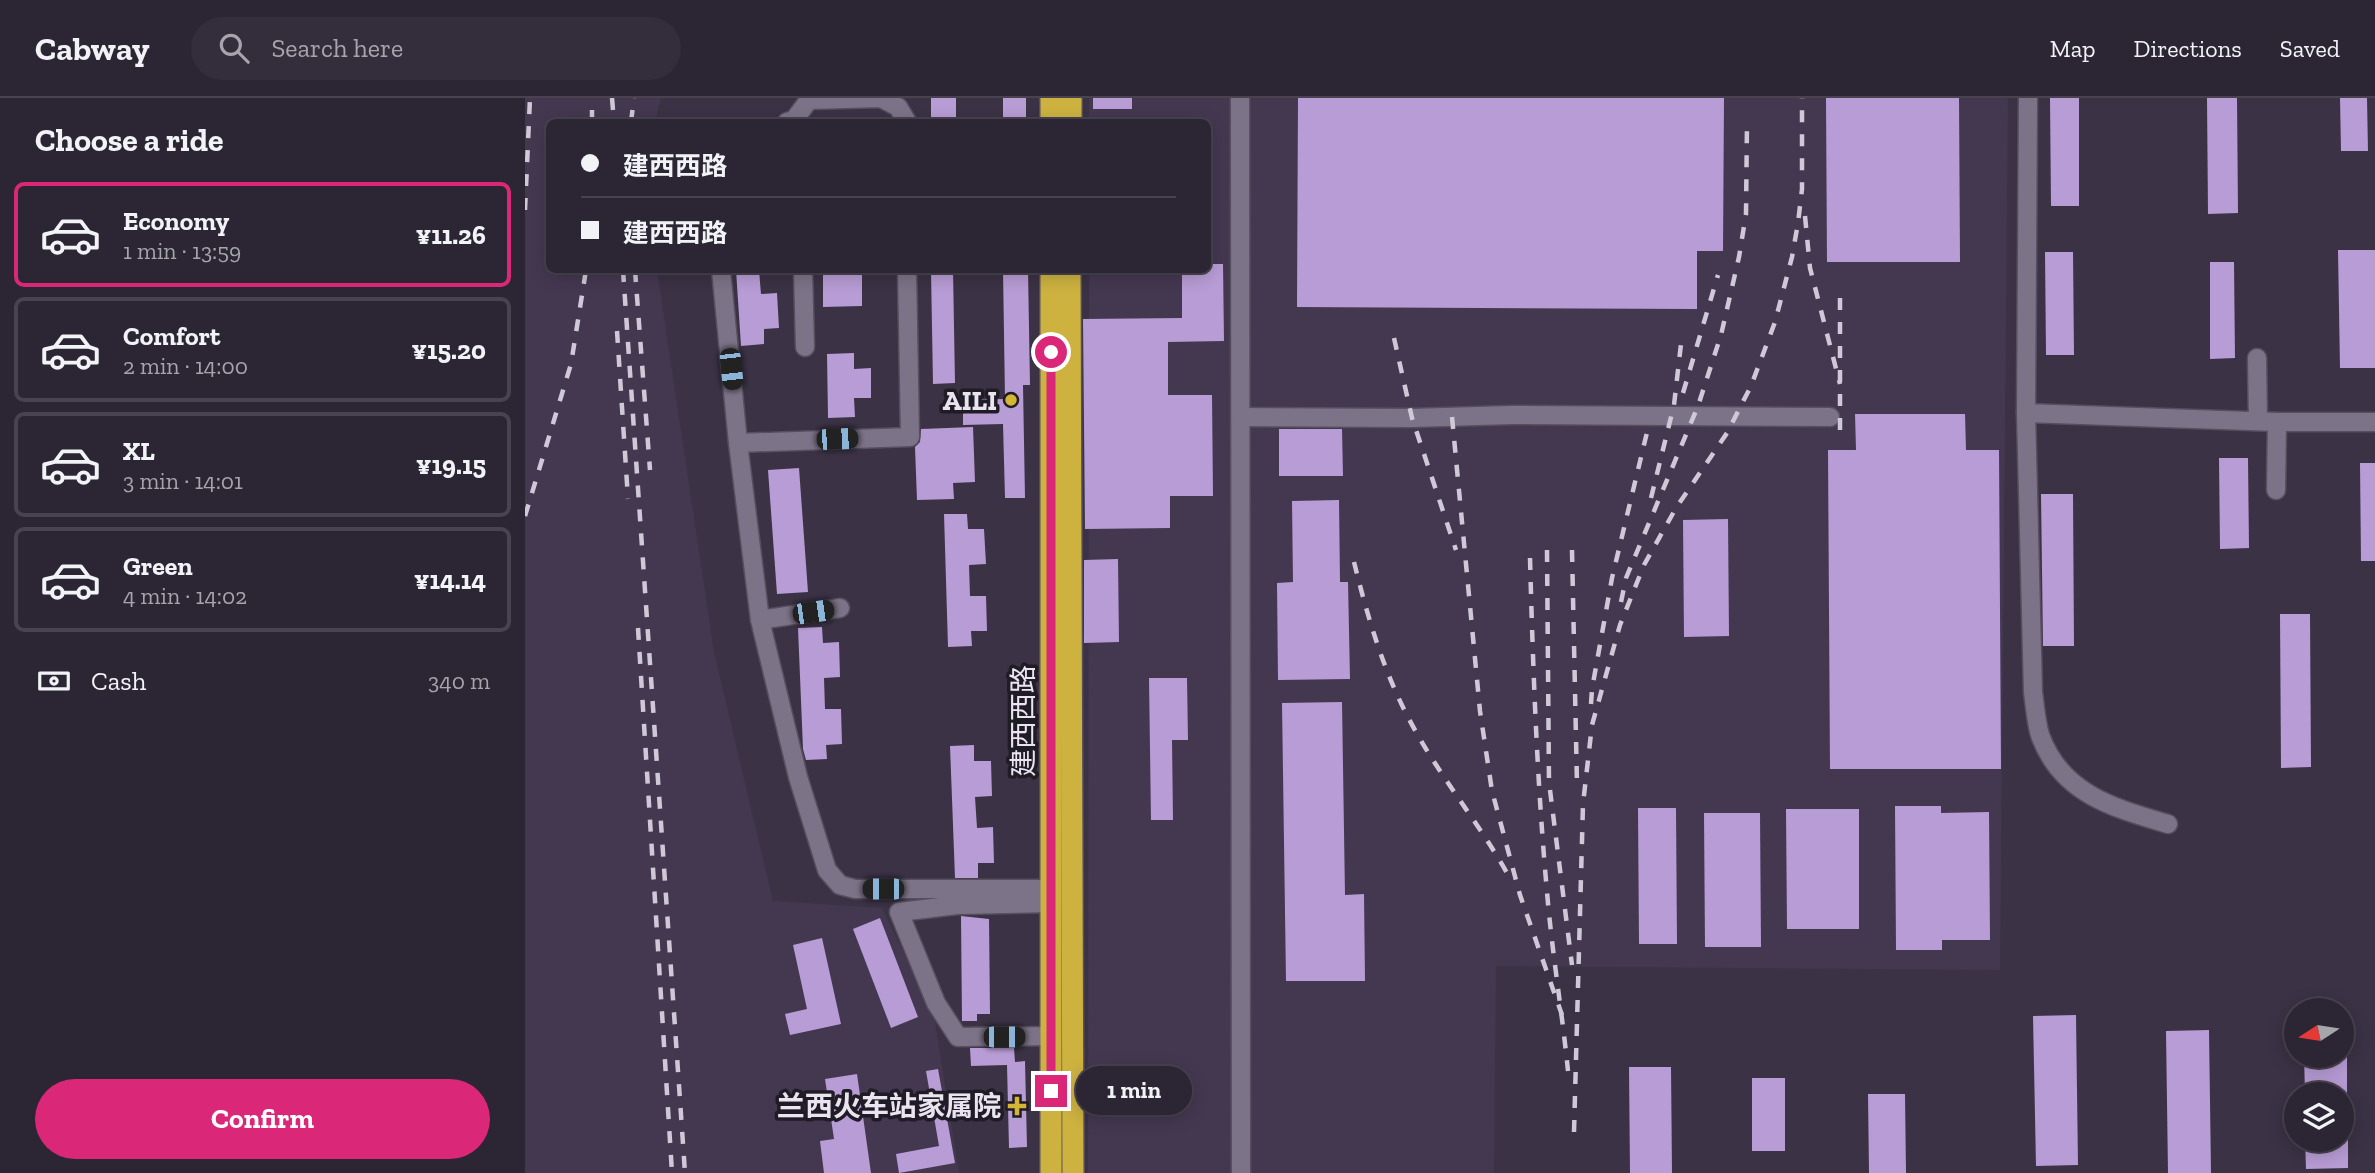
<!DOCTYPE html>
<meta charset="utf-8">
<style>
:root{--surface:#2c2634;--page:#342e3c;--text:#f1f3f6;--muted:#a6a5ac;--line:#48434f;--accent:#db2777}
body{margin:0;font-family:"Zilla Slab","Noto Sans SC",serif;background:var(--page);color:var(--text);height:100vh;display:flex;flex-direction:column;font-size:26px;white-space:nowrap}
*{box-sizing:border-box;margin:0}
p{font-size:23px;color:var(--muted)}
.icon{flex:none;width:38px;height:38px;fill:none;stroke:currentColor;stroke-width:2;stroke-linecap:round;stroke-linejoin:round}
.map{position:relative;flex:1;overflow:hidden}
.drawer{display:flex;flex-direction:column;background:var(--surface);width:525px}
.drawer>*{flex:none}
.banner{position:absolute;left:21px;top:21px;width:665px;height:154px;border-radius:10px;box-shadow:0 4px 18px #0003,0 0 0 2px var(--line);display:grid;align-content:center;height:154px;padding:0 35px;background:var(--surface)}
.needle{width:46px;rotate:258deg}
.tools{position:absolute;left:1759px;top:900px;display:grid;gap:14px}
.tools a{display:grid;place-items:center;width:70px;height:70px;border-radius:50%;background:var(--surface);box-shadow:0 4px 18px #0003,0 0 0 2px var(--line);font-size:35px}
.end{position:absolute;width:32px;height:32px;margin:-16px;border:9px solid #db2777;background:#fff;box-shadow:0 0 0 4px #fff}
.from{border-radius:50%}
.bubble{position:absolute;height:49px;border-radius:24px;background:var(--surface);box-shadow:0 4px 18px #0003,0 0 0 2px var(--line);font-size:23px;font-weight:800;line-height:49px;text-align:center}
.car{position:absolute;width:21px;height:42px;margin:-21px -10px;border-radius:9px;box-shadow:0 0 5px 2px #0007;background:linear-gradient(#222 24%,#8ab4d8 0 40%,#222 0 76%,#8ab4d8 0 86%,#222 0)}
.banner b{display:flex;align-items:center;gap:24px;height:66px;font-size:26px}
.banner b+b{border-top:2px solid var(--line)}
.banner i{width:18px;height:18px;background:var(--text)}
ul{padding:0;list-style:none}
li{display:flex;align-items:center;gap:21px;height:105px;margin:0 14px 10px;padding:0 21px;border:4px solid var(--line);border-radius:10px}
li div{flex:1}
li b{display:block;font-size:26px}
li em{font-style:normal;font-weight:800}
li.active{border-color:var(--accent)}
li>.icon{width:63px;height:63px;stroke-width:1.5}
h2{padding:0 35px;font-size:32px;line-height:84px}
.pay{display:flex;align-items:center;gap:18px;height:77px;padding:0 35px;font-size:26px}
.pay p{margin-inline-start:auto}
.action{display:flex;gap:14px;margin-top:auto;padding:14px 35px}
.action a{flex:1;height:80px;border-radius:42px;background:var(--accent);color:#fff;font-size:28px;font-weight:800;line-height:80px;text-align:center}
header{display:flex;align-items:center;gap:42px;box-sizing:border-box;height:98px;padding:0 35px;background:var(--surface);border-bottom:2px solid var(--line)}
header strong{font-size:33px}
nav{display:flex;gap:38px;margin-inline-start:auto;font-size:24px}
.search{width:490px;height:63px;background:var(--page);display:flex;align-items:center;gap:18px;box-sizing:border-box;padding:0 24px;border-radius:38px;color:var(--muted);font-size:26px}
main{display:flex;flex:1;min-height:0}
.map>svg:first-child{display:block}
</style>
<header>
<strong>Cabway</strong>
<div class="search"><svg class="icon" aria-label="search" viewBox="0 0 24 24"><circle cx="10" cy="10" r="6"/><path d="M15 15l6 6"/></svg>Search here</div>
<nav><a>Map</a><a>Directions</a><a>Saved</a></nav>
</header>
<main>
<section class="drawer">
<h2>Choose a ride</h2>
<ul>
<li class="active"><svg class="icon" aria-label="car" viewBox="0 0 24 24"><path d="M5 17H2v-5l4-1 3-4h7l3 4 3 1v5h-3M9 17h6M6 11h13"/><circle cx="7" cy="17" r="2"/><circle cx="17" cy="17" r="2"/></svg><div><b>Economy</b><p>1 min · 13:59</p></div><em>¥11.26</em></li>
<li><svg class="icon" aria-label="car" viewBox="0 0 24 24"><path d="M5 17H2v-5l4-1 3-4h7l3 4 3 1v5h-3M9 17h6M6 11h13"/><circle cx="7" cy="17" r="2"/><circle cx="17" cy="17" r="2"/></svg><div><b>Comfort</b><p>2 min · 14:00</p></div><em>¥15.20</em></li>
<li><svg class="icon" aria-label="car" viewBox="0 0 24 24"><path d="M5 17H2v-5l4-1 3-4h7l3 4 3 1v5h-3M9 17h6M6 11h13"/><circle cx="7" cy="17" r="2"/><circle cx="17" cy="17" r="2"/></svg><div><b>XL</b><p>3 min · 14:01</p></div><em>¥19.15</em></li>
<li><svg class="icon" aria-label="car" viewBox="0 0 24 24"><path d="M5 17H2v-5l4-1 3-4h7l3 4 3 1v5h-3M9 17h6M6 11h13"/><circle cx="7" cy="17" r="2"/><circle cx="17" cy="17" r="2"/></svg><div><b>Green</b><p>4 min · 14:02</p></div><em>¥14.14</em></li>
</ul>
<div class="pay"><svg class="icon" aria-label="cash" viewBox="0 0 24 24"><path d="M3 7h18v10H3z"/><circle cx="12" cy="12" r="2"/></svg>Cash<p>340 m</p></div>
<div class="action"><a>Confirm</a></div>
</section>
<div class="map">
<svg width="1850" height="1075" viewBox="0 0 1850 1075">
<rect width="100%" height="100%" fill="#3b3245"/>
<g fill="#443851">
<polygon points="0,0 136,0 130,24 24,24 24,172 132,172 189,554 248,803 357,810 409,918 434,1075 0,1075"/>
<polygon points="564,0 1483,0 1475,872 971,868 969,1075 563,1075 564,172 682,172 682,24 564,24"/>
</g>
<g fill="#b89cd5">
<rect x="406" y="0" width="25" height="24"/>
<rect x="478" y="0" width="23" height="24"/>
<rect x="568" y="0" width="39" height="11"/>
<polygon points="773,0 1199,0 1198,153 1172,153 1172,211 772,209"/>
<polygon points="1301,0 1434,0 1435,164 1302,164"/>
<polygon points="1525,0 1554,0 1554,108 1526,108"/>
<polygon points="1682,0 1712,0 1713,115 1683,116"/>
<polygon points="1815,0 1842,0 1843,53 1816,53"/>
<polygon points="1813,152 1850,152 1850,270 1815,270"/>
<polygon points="1520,154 1548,154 1549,257 1521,257"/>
<polygon points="1685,164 1709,164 1710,260 1685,261"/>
<polygon points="682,166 698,166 699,243 643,244 643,297 687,297 688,398 645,398 645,430 560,431 558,221 657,220 657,172 682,172"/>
<polygon points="211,172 234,172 236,196 252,195 254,230 239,231 239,246 216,248"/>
<polygon points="298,172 337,172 337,208 298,209"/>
<polygon points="406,172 428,172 430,285 408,286"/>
<polygon points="478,172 503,172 505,287 498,287 500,400 480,400 478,326 438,327 438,302 480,301"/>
<polygon points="329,255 329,271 346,270 346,300 329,300 330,319 303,320 302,256"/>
<polygon points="1330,316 1440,316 1441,352 1474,352 1476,671 1305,671 1303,352 1331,352"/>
<polygon points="448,329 450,384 428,385 429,401 392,402 390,349 395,344 396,331"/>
<polygon points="754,331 817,331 818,378 754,378"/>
<polygon points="1694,360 1723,360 1724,450 1695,451"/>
<polygon points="1835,365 1850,365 1850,463 1836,463"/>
<polygon points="274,370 283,494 252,496 243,372"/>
<polygon points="1516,396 1548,396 1549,548 1518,548"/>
<polygon points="814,402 815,484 823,484 825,581 753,582 752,485 768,484 767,403"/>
<polygon points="419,416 442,416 443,431 459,431 461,466 444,467 445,498 461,498 462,533 446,533 447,548 423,549"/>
<polygon points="1203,421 1204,538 1159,539 1158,422"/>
<polygon points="593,461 594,544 559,545 559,462"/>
<polygon points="1755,516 1785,516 1786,669 1756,670"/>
<polygon points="297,529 298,545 314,544 315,579 299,580 300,611 316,611 317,646 301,647 302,661 281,662 278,651 273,530"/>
<polygon points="624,580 662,580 663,642 647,642 648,722 626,722"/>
<polygon points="817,604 820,797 839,796 840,883 761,883 757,605"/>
<polygon points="449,647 449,663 466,663 467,698 450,699 452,730 468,729 469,765 453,765 453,780 430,780 425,648"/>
<polygon points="1370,708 1416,708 1416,715 1464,714 1465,842 1417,842 1417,852 1371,852"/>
<polygon points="1113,710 1151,710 1152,846 1114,846"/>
<polygon points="1261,711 1334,711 1334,831 1262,831"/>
<polygon points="1179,715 1235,715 1236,849 1180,849"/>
<polygon points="436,818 464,821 465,916 452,916 452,923 437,923"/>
<polygon points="355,820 393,919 366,930 328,831"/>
<polygon points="297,840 316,926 265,937 260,916 282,911 268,847"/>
<polygon points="1551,917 1553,1067 1511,1068 1508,918"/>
<polygon points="1684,932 1686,1075 1643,1075 1641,933"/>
<polygon points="445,950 489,950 490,964 500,963 502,1049 484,1050 482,967 446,968"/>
<polygon points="1779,957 1822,957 1822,996 1780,996"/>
<polygon points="1104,969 1146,969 1147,1075 1105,1075"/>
<polygon points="413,971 430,1065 374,1075 371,1056 414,1048 401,973"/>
<polygon points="332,976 346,1075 299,1075 295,1043 309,1041 300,981"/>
<rect x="1227" y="980" width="33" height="73"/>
<polygon points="1343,996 1380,996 1381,1075 1344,1075"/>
<polygon points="1780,1041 1823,1041 1823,1070 1781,1071"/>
</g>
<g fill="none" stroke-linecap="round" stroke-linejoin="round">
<defs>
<g id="minor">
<polyline points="715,0 716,1075"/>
<path d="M 1503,0 L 1501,315 L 1508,594 C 1510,608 1511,624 1515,637 C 1536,696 1589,710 1643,726"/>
<polyline points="262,24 269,22 284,2 356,0 373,9 382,24"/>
<polyline points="196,172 213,345 235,522 273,679 302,772 315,787 330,791 526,791"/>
<polyline points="278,172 280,249"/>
<polyline points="1732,260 1733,323"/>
<polyline points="1501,315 1752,324 1850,324"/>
<polyline points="716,319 887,320 986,317 1305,319"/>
<polyline points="213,345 385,339 382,172"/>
<polyline points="1751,392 1752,324"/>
<polyline points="235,522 315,510"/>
<polyline points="526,805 432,807 374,814 411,905 433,939 526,938"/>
</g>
<g id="highway">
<polyline points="526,24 526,0"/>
<polyline points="546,24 546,0"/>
<polyline points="545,172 548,1075"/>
<polyline points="526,1075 526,172"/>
</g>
</defs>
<use href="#minor" stroke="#564f5e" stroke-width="21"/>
<use href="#highway" stroke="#564f5e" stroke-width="24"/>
<use href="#minor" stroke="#7d7388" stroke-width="18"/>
<use href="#highway" stroke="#cdb240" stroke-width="21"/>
<g stroke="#cfc9d7" stroke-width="4.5" stroke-dasharray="12 12" stroke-linecap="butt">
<polyline points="87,0 89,24"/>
<polyline points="67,24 67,0"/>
<polyline points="106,24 109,0"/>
<polyline points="0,112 5,0"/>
<polyline points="1280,118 1285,170 1315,286"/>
<polyline points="98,172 160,1075"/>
<polyline points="110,172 125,372"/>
<polyline points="92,233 103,401"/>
<polyline points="869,240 887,320 931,452"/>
<polyline points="1158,295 1193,177"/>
<polyline points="927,319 955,613 967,693 995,797 1037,917"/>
<polyline points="1315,332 1315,197"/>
<polyline points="1126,400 1149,307 1156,246"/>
<polyline points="0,418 46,266 61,172"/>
<polyline points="1022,452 1024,684 1047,867"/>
<polyline points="1047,452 1052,687"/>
<path d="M 1005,460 C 1008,572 1012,683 1022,794 C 1027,854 1037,913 1043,973"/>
<path d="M 829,464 C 842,517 858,572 884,621 C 912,675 952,722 982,775"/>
<polyline points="1096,504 1101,480 1173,308 1196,237 1214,159 1221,116 1222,24"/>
<polyline points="113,530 147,1075"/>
<polyline points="1066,606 1067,591 1087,480 1124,326"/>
<polyline points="1049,1034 1058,706 1067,627 1095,527 1119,467 1151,410 1202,335 1226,288 1250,224 1267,159 1273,125 1277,91 1277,0"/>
</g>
</g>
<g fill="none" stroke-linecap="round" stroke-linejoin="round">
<polyline stroke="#db2777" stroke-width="9" points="526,993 526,254"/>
</g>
<g fill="#d4b635" stroke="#201c25" stroke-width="2.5">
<circle cx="486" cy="302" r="7"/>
<path d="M488.5 997.5h7v7h7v7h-7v7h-7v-7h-7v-7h7z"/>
</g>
<g text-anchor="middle" stroke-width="7" stroke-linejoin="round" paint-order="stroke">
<g font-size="28" font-weight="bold" fill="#eae4f1" stroke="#201c25" text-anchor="end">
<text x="472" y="312">AILI</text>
<text x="476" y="1018">兰西火车站家属院</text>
</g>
<g font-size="28" fill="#eae4f1" stroke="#201c25">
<text transform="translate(498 623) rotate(-90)" y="10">建西西路</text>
</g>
</g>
</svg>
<div class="tools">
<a><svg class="needle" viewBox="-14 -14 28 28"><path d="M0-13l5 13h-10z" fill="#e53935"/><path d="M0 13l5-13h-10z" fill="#a6a5ac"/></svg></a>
<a><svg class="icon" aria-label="layers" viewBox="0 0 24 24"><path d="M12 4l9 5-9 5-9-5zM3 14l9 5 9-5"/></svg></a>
</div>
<i class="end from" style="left:526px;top:254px"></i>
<i class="end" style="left:526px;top:993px"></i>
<div class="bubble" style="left:551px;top:968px;width:116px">1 min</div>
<i class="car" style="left:206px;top:271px;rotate:174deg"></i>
<i class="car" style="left:312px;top:341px;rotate:88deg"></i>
<i class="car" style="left:288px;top:514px;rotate:82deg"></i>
<i class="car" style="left:358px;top:791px;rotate:270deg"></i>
<i class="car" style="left:479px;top:939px;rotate:90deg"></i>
<div class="banner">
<b><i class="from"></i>建西西路</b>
<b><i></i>建西西路</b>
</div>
</div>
</main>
